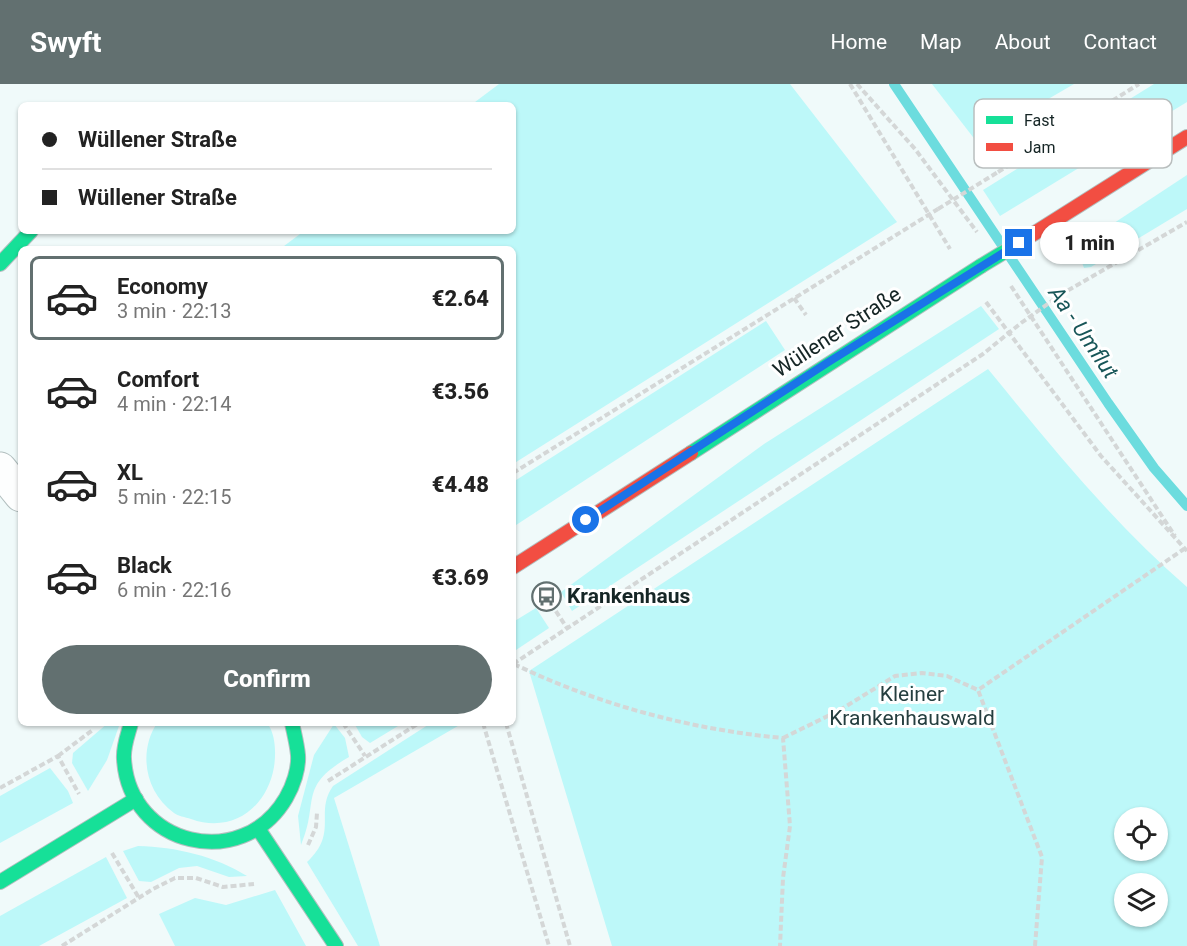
<!DOCTYPE html>
<meta charset="utf-8">
<style>
:root{--surface:#fff;--page:#f2f2f2;--text:#222;--muted:#767676;--line:#e0e0e0;--accent:#627070}
body{margin:0;font-family:Roboto,sans-serif;background:var(--page);color:var(--text);height:100vh;display:flex;flex-direction:column;font-size:22px;white-space:nowrap}
*{box-sizing:border-box;margin:0}
p{font-size:20px;color:var(--muted)}
.icon{flex:none;width:33px;height:33px;fill:none;stroke:currentColor;stroke-width:2;stroke-linecap:round;stroke-linejoin:round}
.map{position:relative;flex:1;overflow:hidden}
.details{position:absolute;left:18px;top:162px;width:498px;height:480px;display:flex;flex-direction:column;background:var(--surface);border-radius:9px;box-shadow:0 2px 4px #0004}
.details>*{flex:none}
.hud{position:absolute;left:18px;top:18px;width:498px;height:132px;border-radius:9px;box-shadow:0 2px 4px #0004;display:grid;align-content:center;height:132px;padding:0 24px;background:var(--surface)}
.tools{position:absolute;left:1114px;top:723px;display:grid;gap:12px}
.tools a{display:grid;place-items:center;width:54px;height:54px;border-radius:50%;background:var(--surface);box-shadow:0 2px 4px #0004;font-size:30px}
.end{position:absolute;width:27px;height:27px;margin:-14px;border:8px solid #1a73e8;background:#fff;box-shadow:0 0 0 3px #fff}
.from{border-radius:50%}
.bubble{position:absolute;height:42px;border-radius:21px;background:var(--surface);box-shadow:0 2px 4px #0004;font-size:20px;font-weight:800;line-height:42px;text-align:center}
.hud b{display:flex;align-items:center;gap:21px;height:57px;font-size:22px}
.hud b+b{border-top:2px solid var(--line)}
.hud i{width:15px;height:15px;background:var(--text)}
ul{padding:10px 0 0;list-style:none}
li{display:flex;align-items:center;gap:18px;height:84px;margin:0 12px 9px;padding:0 12px;border:3px solid transparent;border-radius:9px}
li div{flex:1}
li b{display:block;font-size:22px}
li em{font-style:normal;font-weight:800}
li.current{border-color:var(--accent)}
li>.icon{width:54px;height:54px;stroke-width:1.5}
.primary-button{display:flex;gap:12px;margin-top:auto;padding:12px 24px}
.primary-button a{flex:1;height:69px;border-radius:36px;background:var(--accent);color:#fff;font-size:24px;font-weight:800;line-height:69px;text-align:center}
header{display:flex;align-items:center;gap:36px;box-sizing:border-box;height:84px;padding:0 30px;background:var(--accent);color:#fff}
header strong{font-size:28px}
nav{display:flex;gap:33px;margin-inline-start:auto;font-size:21px}
.map>svg:first-child{display:block}
</style>
<header>
<strong>Swyft</strong>
<nav><a>Home</a><a>Map</a><a>About</a><a>Contact</a></nav>
</header>
<div class="map">
<svg width="1187" height="862" viewBox="0 0 1187 862">
<rect width="100%" height="100%" fill="#f0fafa"/>
<g fill="#bdf8f9" fill-rule="evenodd">
<polygon points="499,0 790,0 897,138 513,380 513,165 280,165 304,147 513,147 513,21 471,21"/>
<polygon points="932,0 1074,0 976,57"/>
<polygon points="1154,0 1187,0 1187,18 1000,132 983,106"/>
<polygon points="1187,91 1187,125 1091,183 1084,184 1080,173 1108,143"/>
<polygon points="981,222 999,245 572,527 561,508 764,360"/>
<polygon points="766,237 785,266 513,443 513,398"/>
<path d="M 988,285 C 1051,362 1112,438 1187,503 L 1187,862 L 612,862 L 529,587 ZM 1125,734 L 1158,734 L 1158,766 L 1125,766 ZM 1125,800 L 1158,800 L 1158,832 L 1125,832 Z"/>
<polygon points="536,524 549,544 513,568 513,538"/>
<polygon points="108,639 119,639 119,642 107,676 88,707 72,679 73,669"/>
<path d="M 157,639 L 267,639 C 276,650 276,670 274,683 C 267,724 232,750 191,735 C 185,733 178,732 174,729 C 145,708 138,668 157,639 Z"/>
<polygon points="354,639 403,639 370,659 362,653"/>
<path d="M 431,639 L 463,639 L 334,714 L 380,862 L 358,862 L 307,778 C 339,748 314,729 333,702 Z"/>
<path d="M 334,640 L 345,654 L 349,673 C 297,703 320,717 301,761 L 298,732 L 314,671 Z"/>
<polygon points="50,684 68,707 73,719 0,759 0,712"/>
<path d="M 138,762 C 176,763 215,772 247,792 L 229,793 L 197,782 L 179,784 L 151,798 L 139,797 L 123,767 Z"/>
<polygon points="106,773 127,814 39,862 0,862 0,832"/>
<polygon points="275,806 306,862 175,862 159,830 195,814 226,821"/>
</g>
<g fill="none" stroke-linecap="round" stroke-linejoin="round">
<polyline stroke="#6cdcde" stroke-width="10" points="894,0 1108,319 1154,384 1187,422"/>
<defs>
<polyline id="street" points="0,385 21,411"/>
<g id="fast">
<polyline points="0,180 31,147"/>
<polyline points="691,369 981,182"/>
<path d="M 131,639 C 128,651 123,662 124,675 C 129,762 242,789 286,714 C 293,702 299,685 298,671 C 297,660 294,649 292,639"/>
<polyline points="259,746 336,862"/>
<polyline points="0,798 136,715"/>
</g>
<g id="jam">
<polyline points="1019,159 1187,53"/>
<polyline points="513,483 691,369"/>
</g>
</defs>
<use href="#street" stroke="#b2bfbf" stroke-width="35"/>
<use href="#fast" stroke="#b2bfbf" stroke-width="16"/>
<use href="#jam" stroke="#b2bfbf" stroke-width="16"/>
<g stroke="#d4d7d7" stroke-width="4" stroke-dasharray="6 3" stroke-linecap="butt">
<polyline points="850,0 950,165"/>
<polyline points="857,0 915,65 977,148"/>
<polyline points="998,88 1139,0"/>
<polyline points="1011,202 1175,452"/>
<polyline points="1060,211 1187,138"/>
<polyline points="794,214 806,231"/>
<polyline points="986,218 1101,372 1187,467"/>
<polyline points="513,389 938,125"/>
<polyline points="546,512 567,544"/>
<polyline points="513,580 983,270 1021,239"/>
<path d="M 514,580 C 596,620 692,646 783,654 L 790,742 L 783,794 L 780,862"/>
<polyline points="343,639 365,672"/>
<polyline points="483,639 549,862"/>
<polyline points="506,639 570,862"/>
<polyline points="783,654 840,626 895,592 922,589 947,592 978,606"/>
<polyline points="58,672 94,645"/>
<polyline points="328,697 419,639"/>
<polyline points="0,704 58,672 79,710"/>
<polyline points="308,761 316,743 317,729"/>
<polyline points="112,769 139,814"/>
<polyline points="62,862 153,805 175,794 196,794 223,803 254,800"/>
<polyline points="1035,862 1042,773 978,606 1184,465"/>
</g>
<use href="#street" stroke="#fdfefe" stroke-width="33"/>
<use href="#fast" stroke="#16e098" stroke-width="14"/>
<use href="#jam" stroke="#f24e42" stroke-width="14"/>
<defs>
<polyline id="fast-bridge" points="981,182 1019,159"/>
</defs>
<use href="#fast-bridge" stroke="#b2bfbf" stroke-width="16" stroke-linecap="butt"/>
<g stroke="#d4d7d7" stroke-width="4" stroke-dasharray="6 3" stroke-linecap="butt">
<polyline points="938,125 998,88"/>
<polyline points="1021,239 1060,211"/>
</g>
<use href="#fast-bridge" stroke="#16e098" stroke-width="14"/>
</g>
<g fill="none" stroke-linecap="round" stroke-linejoin="round">
<polyline stroke="#1a73e8" stroke-width="8" points="586,436 827,279 1019,159"/>
</g>
<defs>
<symbol id="bus-ring" viewBox="-11 -11 22 22"><circle r="9.5" fill="#fff" stroke="#627070" stroke-width="1.5"/><path d="M-5-6H5V4H4V6H2V4H-2V6H-4V4H-5ZM-3.5-4V0h7V-4ZM-3.5 1.2v1.5H-2V1.2ZM2 1.2v1.5H3.5V1.2Z" fill="#627070"/></symbol>
</defs>
<g fill-rule="evenodd">
<use href="#bus-ring" x="530" y="496" width="33" height="33"/>
</g>
<g text-anchor="middle" stroke-width="6" stroke-linejoin="round" paint-order="stroke">
<g font-size="21" fill="#152525" stroke="#fff">
<text transform="translate(837 248) rotate(-33)" y="7">Wüllener Straße</text>
</g>
<g font-size="21" font-weight="bold" fill="#152525" stroke="#fff" text-anchor="start">
<text x="567" y="519">Krankenhaus</text>
</g>
<g font-size="21" fill="#253e3f" stroke="#fff">
<text x="912" y="617">Kleiner<tspan x="912" dy="24">Krankenhauswald</tspan></text>
</g>
<g font-size="22" font-style="italic" fill="#185658" stroke="#fff">
<text transform="translate(1084 248) rotate(56)" y="8">Aa - Umflut</text>
</g>
</g>
<rect x="974" y="15" width="198" height="69" rx="9" fill="#fff" stroke="#b9bebe" stroke-width="1.5"/>
<rect x="986" y="32" width="27" height="8" fill="#16e098"/>
<rect x="986" y="59" width="27" height="8" fill="#f24e42"/>
<g font-size="16" fill="#152525">
<text x="1024" y="42">Fast</text>
<text x="1024" y="69">Jam</text>
</g>
</svg>
<div class="tools">
<a><svg class="icon" aria-label="locate" viewBox="0 0 24 24"><circle cx="12" cy="12" r="6"/><path d="M12 2v4M12 18v4M2 12h4M18 12h4"/></svg></a>
<a><svg class="icon" aria-label="layers" viewBox="0 0 24 24"><path d="M12 4l9 5-9 5-9-5zM3 14l9 5 9-5"/></svg></a>
</div>
<i class="end from" style="left:586px;top:436px"></i>
<i class="end" style="left:1019px;top:159px"></i>
<div class="bubble" style="left:1040px;top:138px;width:99px">1 min</div>
<div class="hud">
<b><i class="from"></i>Wüllener Straße</b>
<b><i></i>Wüllener Straße</b>
</div>
<section class="details">
<ul>
<li class="current"><svg class="icon" aria-label="car" viewBox="0 0 24 24"><path d="M5 17H2v-5l4-1 3-4h7l3 4 3 1v5h-3M9 17h6M6 11h13"/><circle cx="7" cy="17" r="2"/><circle cx="17" cy="17" r="2"/></svg><div><b>Economy</b><p>3 min · 22:13</p></div><em>€2.64</em></li>
<li><svg class="icon" aria-label="car" viewBox="0 0 24 24"><path d="M5 17H2v-5l4-1 3-4h7l3 4 3 1v5h-3M9 17h6M6 11h13"/><circle cx="7" cy="17" r="2"/><circle cx="17" cy="17" r="2"/></svg><div><b>Comfort</b><p>4 min · 22:14</p></div><em>€3.56</em></li>
<li><svg class="icon" aria-label="car" viewBox="0 0 24 24"><path d="M5 17H2v-5l4-1 3-4h7l3 4 3 1v5h-3M9 17h6M6 11h13"/><circle cx="7" cy="17" r="2"/><circle cx="17" cy="17" r="2"/></svg><div><b>XL</b><p>5 min · 22:15</p></div><em>€4.48</em></li>
<li><svg class="icon" aria-label="car" viewBox="0 0 24 24"><path d="M5 17H2v-5l4-1 3-4h7l3 4 3 1v5h-3M9 17h6M6 11h13"/><circle cx="7" cy="17" r="2"/><circle cx="17" cy="17" r="2"/></svg><div><b>Black</b><p>6 min · 22:16</p></div><em>€3.69</em></li>
</ul>
<div class="primary-button"><a>Confirm</a></div>
</section>
</div>
